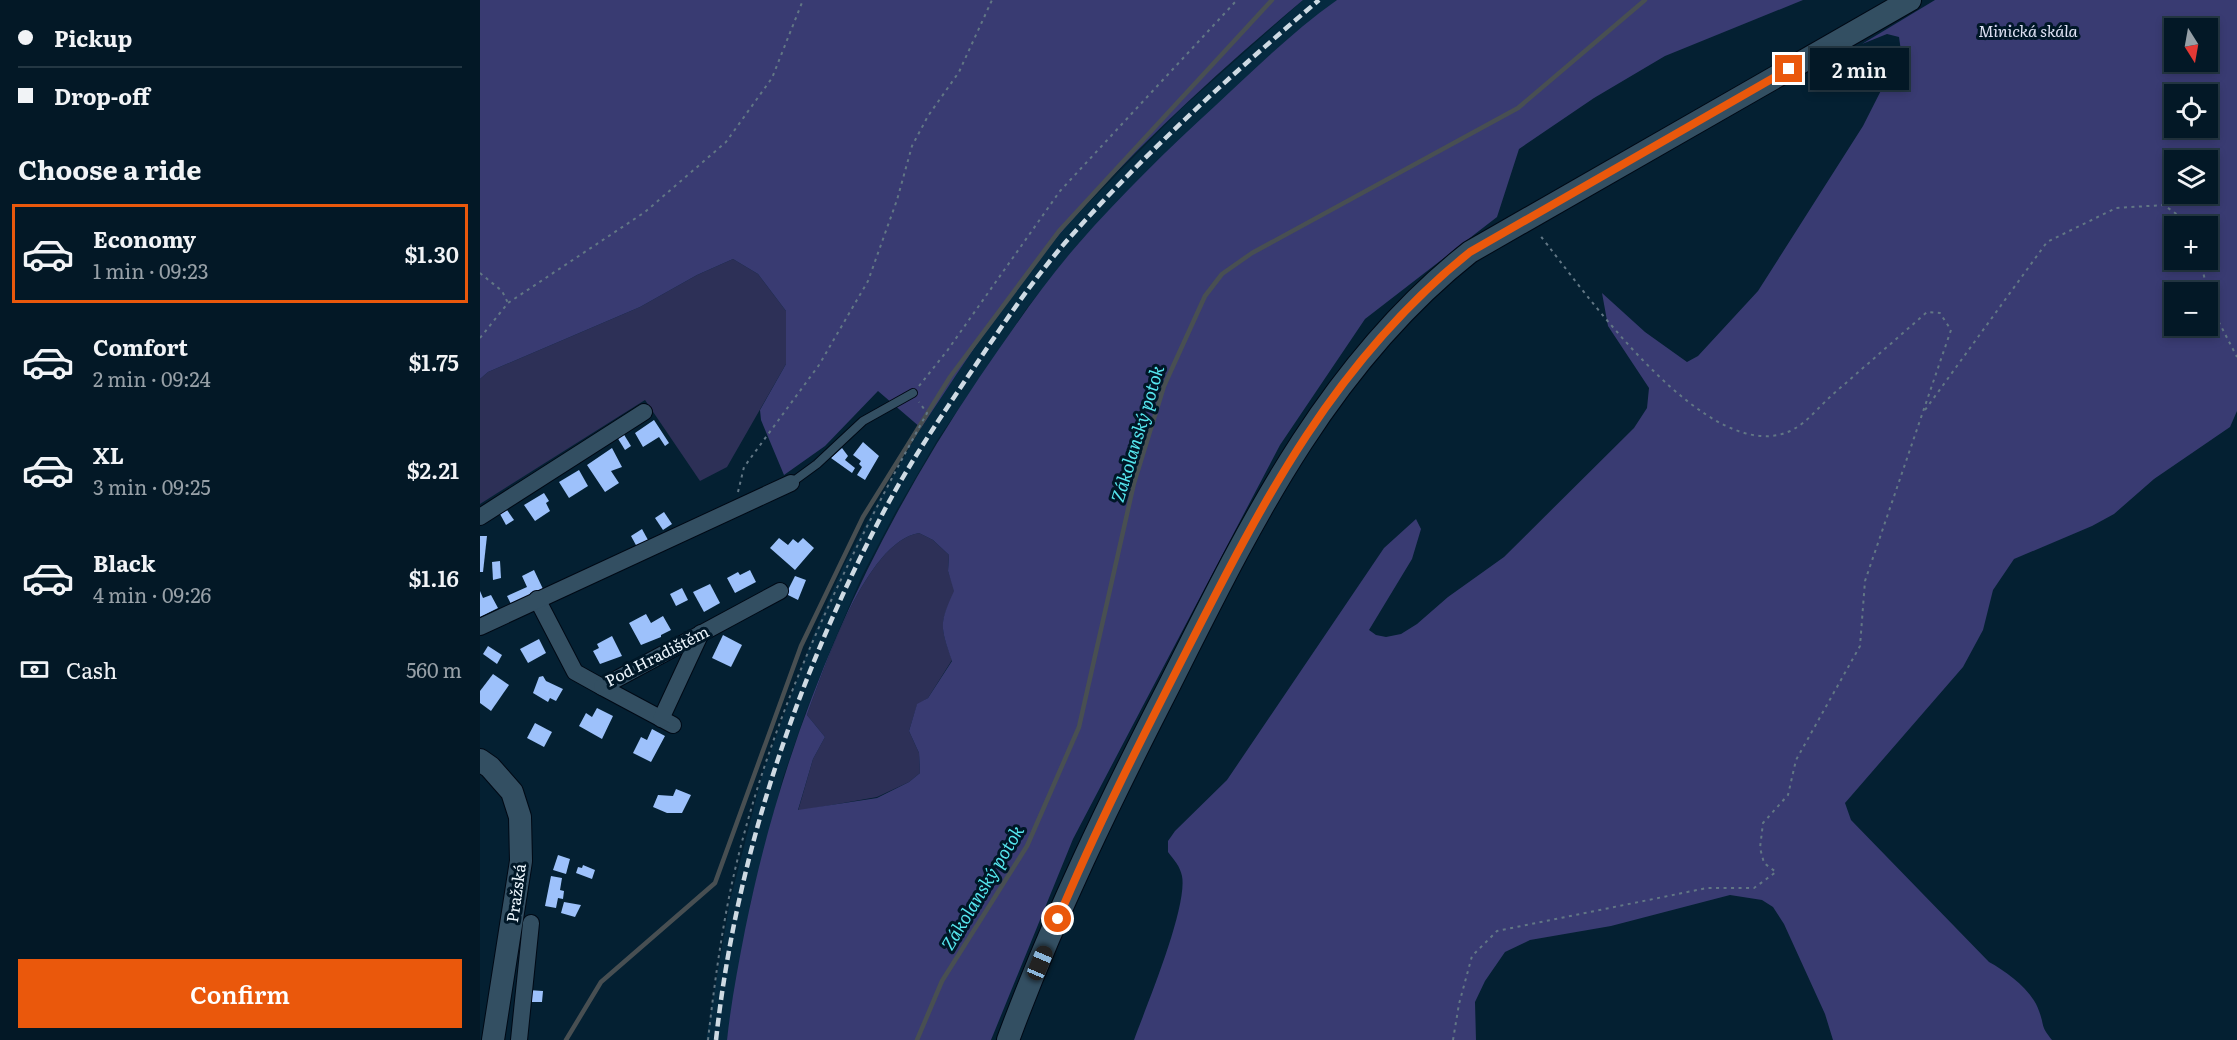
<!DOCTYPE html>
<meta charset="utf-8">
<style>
:root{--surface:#031826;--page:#0d212e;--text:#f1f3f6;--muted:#97a0a7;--line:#243743;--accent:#ea580c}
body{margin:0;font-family:Literata,serif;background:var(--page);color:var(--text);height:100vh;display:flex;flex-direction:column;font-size:22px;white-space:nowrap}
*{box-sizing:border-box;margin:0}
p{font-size:20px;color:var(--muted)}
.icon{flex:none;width:33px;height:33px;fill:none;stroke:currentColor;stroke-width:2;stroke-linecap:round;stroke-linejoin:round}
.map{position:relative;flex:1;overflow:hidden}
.details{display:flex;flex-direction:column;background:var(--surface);width:480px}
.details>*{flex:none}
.guide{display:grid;align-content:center;height:132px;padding:0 18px;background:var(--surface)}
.needle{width:39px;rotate:169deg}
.buttons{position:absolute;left:1684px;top:18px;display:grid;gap:12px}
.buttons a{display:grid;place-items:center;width:54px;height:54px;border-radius:0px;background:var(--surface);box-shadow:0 3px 9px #0003,0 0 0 2px var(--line);font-size:30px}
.end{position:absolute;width:27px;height:27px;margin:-14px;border:8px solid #ea580c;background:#fff;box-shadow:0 0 0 3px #fff}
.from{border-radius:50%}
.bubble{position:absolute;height:42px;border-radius:0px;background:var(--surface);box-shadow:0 3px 9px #0003,0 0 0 2px var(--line);font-size:20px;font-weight:600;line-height:42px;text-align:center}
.car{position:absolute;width:18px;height:36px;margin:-18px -9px;border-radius:8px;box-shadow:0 0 4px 2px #0007;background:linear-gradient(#222 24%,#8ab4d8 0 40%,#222 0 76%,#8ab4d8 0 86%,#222 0)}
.guide b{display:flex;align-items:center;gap:21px;height:57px;font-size:22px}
.guide b+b{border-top:2px solid var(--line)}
.guide i{width:15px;height:15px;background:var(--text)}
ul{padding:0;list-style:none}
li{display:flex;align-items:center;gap:18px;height:99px;margin:0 12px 9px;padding:0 6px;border:3px solid transparent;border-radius:0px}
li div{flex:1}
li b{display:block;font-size:22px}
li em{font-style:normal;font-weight:600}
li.on{border-color:var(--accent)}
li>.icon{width:54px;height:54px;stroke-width:1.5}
h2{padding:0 18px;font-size:27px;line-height:72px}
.pay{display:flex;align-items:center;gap:15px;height:66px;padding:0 18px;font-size:22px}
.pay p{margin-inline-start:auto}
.action{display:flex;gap:12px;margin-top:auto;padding:12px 18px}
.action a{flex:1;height:69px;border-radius:0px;background:var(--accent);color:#fff;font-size:24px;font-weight:600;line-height:69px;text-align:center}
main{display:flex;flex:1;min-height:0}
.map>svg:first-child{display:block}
</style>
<main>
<section class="details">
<div class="guide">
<b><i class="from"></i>Pickup</b>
<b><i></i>Drop-off</b>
</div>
<h2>Choose a ride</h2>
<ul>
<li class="on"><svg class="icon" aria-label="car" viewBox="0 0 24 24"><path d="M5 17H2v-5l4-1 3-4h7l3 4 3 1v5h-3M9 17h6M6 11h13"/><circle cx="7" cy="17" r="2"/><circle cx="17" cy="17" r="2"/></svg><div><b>Economy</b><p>1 min · 09:23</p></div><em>$1.30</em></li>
<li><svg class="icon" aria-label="car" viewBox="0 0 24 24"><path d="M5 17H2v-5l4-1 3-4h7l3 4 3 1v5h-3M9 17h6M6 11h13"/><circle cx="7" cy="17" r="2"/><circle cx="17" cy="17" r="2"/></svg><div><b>Comfort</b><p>2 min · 09:24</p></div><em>$1.75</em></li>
<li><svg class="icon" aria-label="car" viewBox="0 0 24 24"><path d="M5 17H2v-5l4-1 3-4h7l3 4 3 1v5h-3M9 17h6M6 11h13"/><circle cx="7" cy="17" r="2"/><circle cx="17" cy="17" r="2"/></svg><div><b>XL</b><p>3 min · 09:25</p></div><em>$2.21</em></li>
<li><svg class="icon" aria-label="car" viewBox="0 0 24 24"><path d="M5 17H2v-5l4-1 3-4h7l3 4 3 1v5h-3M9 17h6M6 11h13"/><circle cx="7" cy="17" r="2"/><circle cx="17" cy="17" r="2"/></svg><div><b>Black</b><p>4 min · 09:26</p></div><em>$1.16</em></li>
</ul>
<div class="pay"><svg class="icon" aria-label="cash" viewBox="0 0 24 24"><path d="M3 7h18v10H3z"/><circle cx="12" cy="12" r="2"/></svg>Cash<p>560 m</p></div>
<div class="action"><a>Confirm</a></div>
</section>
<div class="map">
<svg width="1757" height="1040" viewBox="0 0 1757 1040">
<rect width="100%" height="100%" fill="#042032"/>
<polygon fill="#052a40" points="823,0 857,0 664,175 599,243 547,308 506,369 458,439 415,513 382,576 353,644 325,714 303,778 270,905 247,1040 226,1040 250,901 283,772 333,636 363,567 397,503 441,428 488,357 530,296 583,229 701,109"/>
<g fill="#2d3057">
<polygon points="253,259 278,274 306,311 306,364 247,467 220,481 165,400 0,504 0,379 8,372 160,307 217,275"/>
<path d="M 439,533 L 453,540 L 469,555 L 468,571 L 475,591 C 459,624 460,626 472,660 L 448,698 L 437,705 L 429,731 L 439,753 L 440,773 L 429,782 L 397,797 L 318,811 L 333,759 L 345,737 L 327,715 C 344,670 385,542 439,533 Z"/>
</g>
<g fill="#393b72" fill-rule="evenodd">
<path d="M 0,0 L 823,0 C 739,71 656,146 584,229 C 530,290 486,361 441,428 L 398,391 L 345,446 L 304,475 L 281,420 L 280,410 L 306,364 L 306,311 L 278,274 L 253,259 L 217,275 L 160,307 L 8,372 L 0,379 Z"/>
<path d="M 857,0 L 1323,0 L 1185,56 L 1114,98 L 1039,149 L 1017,217 L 885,319 L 800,445 L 593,839 L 511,1040 L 247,1040 C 251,1003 258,966 265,930 C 305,729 385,547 499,378 C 531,332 562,285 599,243 C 641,195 688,149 735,106 C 774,70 813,31 857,0 ZM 439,533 L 453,540 L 469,555 L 468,571 L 474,591 C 459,624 460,626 472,661 L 448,698 L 437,704 L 429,731 L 439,753 L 440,773 L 429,782 L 397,798 L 318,810 L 333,759 L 345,737 L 327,715 C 344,670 385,542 439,533 Z"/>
<path d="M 1455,0 L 1757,0 L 1757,411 L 1750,427 L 1674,479 L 1634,514 L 1612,526 L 1534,559 L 1513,590 L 1503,630 L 1483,667 L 1365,803 L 1371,820 L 1509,962 C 1527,972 1552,990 1559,1011 C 1565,1027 1560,1025 1572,1040 L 1353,1040 L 1345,1014 L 1304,924 L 1293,907 L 1282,900 L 1250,895 L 1131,926 L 1050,940 L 1025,952 L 1005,981 L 995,1002 L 996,1040 L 654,1040 C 666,1007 708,907 702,876 C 700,866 694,860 688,852 L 688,841 L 695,831 L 747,780 L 904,548 L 936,519 L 941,529 L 932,559 L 889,630 L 896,635 L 906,637 L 921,634 L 937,624 L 968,597 L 1024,557 L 1154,428 L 1167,408 L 1169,388 L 1128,326 L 1122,293 L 1165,332 L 1207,362 L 1218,356 L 1278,291 L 1383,126 L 1421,51 L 1419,37 L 1407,34 L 1382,44 ZM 1695,28 L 1728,28 L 1728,62 L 1695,62 ZM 1695,94 L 1728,94 L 1728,128 L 1695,128 ZM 1728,160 L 1728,194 L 1695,194 L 1695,160 ZM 1695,226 L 1728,226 L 1728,260 L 1695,260 ZM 1695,292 L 1728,292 L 1728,326 L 1695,326 Z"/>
</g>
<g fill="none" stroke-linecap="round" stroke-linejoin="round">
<g stroke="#484f52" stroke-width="4.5">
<polyline points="86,1040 121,982 235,883 321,646 383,517 470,377 579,231 792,0"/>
<polyline points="437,1040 462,981 547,846 599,727 654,483 684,386 725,296 742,274 772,253 1038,108 1165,0"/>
</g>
</g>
<g fill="#9dc1fb">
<polygon points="174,420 189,443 185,446 179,437 163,447 155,433"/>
<polygon points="143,433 151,446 145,450 137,437"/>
<polygon points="383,442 399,456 385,480 377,475 382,467 379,464 381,461 373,455"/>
<polygon points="132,448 142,467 131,471 139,483 125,492 107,465"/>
<polygon points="362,448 368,456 365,460 375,468 372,473 351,458"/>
<polygon points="99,470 108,486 89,498 79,482"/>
<polygon points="64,493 69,501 66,503 70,511 55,521 44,505"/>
<polygon points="27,510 34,520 26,525 20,514"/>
<polygon points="184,512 192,524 183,530 175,518"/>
<polygon points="162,529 168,540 157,547 151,536"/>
<polygon points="0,536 7,536 3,572 0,572"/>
<polygon points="299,538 308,545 313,539 318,543 323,538 334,548 315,570 290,548"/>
<polygon points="20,561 21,578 13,580 12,562"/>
<polygon points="54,570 63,589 31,604 27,596 47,587 42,576"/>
<polygon points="270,570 276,582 255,593 247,578 258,572 260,575"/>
<polygon points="315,576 326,580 318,600 306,594"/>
<polygon points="230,584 240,603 224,612 213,592"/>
<polygon points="202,588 208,600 196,606 190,594"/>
<polygon points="0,591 3,598 11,595 18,608 0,617"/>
<polygon points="166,614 171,623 183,616 191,630 181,635 181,637 161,645 149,623"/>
<polygon points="243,635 262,645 251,667 232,658"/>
<polygon points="132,636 142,656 120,664 113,651 119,648 117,644"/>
<polygon points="59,639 66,653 48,663 40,649"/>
<polygon points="8,646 22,655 17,664 3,654"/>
<polygon points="13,674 29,685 11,711 0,703 0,691"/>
<polygon points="63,676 66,681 83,689 76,701 70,698 68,702 53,693 59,677"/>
<polygon points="117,708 133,716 122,739 99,726 106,713 112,717"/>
<polygon points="55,723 72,732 64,747 47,738"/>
<polygon points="172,729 185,736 171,762 153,753 161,737 167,740"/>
<polygon points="196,789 211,795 202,813 187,813 173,807 178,795 193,796"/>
<polygon points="78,855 90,859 86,874 73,870"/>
<polygon points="103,865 115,870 112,879 96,873 98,867 102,868"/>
<polygon points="71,876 82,878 80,890 84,891 83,899 78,898 76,908 65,906"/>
<polygon points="84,902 101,905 95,917 81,913"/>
<polygon points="48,990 63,991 62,1002 47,1002"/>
</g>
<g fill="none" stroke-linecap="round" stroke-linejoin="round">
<defs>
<polyline id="lane" points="311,483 337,464 383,421 433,393"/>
<g id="street">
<polyline points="0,517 164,412"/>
<polyline points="57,599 95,672 122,687 300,591"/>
<polyline points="0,627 311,483"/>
<polyline points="122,687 193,725"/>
<polyline points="181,719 221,633"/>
<polyline points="39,1040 51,923"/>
</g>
<g id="secondary">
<polyline points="0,760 10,767 32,792 40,817 41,861 13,1040"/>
<path d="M 528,1040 C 573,918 630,801 689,686 C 770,525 846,366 990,252 L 1430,0"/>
</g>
</defs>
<use href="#lane" stroke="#000915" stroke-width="10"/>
<use href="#street" stroke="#000915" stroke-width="18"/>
<use href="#secondary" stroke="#000915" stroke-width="24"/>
<g stroke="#627785" stroke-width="2" stroke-dasharray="3 4.5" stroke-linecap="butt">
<polyline points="1720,260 1728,292"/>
<polyline points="0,273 22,291 28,303"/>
<polyline points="1728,294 1730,305 1757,357"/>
<polyline points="0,338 28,303 165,212 246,142 292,78 323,0"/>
<polyline points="439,386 467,351 580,191 757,0"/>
<polyline points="1445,410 1567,242 1636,208 1684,205 1713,226"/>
<polyline points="258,492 264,467 339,365 388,281 417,200 432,146 448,116 479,72 512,0"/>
<path d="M 228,1040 C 234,987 241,934 252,883 C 289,716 366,561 447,413 L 439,402"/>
<path d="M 973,1040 L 979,1004 L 992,956 L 1017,931 L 1227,888 L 1274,888 L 1296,872 L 1284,863 L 1280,848 L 1283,823 L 1308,795 L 1316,760 L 1380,646 L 1385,581 L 1471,330 L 1460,313 L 1447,312 C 1415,340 1383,368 1351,396 C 1340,406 1327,422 1314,429 C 1231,475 1102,288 1059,234"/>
</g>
<use href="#lane" stroke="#334f62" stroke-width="8"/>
<use href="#street" stroke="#334f62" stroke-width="16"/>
<use href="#secondary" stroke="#334f62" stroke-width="22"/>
<path stroke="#cedae3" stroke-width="4.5" stroke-dasharray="9 4.5" stroke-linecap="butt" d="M 236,1040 C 256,856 318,674 404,511 C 430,462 462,415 493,369 C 524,323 555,276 592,235 C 668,150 753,73 839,0"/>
</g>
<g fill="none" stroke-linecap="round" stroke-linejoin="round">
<path stroke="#ea580c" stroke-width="8" d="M 578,919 C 616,828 661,740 706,652 C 783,501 855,360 990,252 L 1309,69"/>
</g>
<g text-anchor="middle" stroke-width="6" stroke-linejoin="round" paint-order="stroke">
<g font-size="16" font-style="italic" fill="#dfe2f4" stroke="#001727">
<text x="1548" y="37">Minická skála</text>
</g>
<g font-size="16" fill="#ecf6fd" stroke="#001727">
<text transform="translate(177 656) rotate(-27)" y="6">Pod Hradištěm</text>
<text transform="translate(36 893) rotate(-82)" y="6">Pražská</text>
</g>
<g font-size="18" font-style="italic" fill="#55e6ee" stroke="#001727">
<text transform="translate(658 434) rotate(-73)" y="6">Zákolanský potok</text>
<text transform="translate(503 888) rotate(-59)" y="6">Zákolanský potok</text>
</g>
</g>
</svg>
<div class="buttons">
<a><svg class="needle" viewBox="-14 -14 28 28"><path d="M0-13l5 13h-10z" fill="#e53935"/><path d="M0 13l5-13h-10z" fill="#97a0a7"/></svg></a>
<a><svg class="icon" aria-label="locate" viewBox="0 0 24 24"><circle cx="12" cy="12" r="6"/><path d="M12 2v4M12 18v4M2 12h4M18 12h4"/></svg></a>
<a><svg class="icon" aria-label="layers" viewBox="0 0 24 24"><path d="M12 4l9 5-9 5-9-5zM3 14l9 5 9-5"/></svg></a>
<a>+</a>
<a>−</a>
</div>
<i class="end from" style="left:578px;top:919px"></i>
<i class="end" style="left:1309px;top:69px"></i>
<div class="bubble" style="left:1330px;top:48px;width:99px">2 min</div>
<i class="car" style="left:560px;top:963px;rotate:23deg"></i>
</div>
</main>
